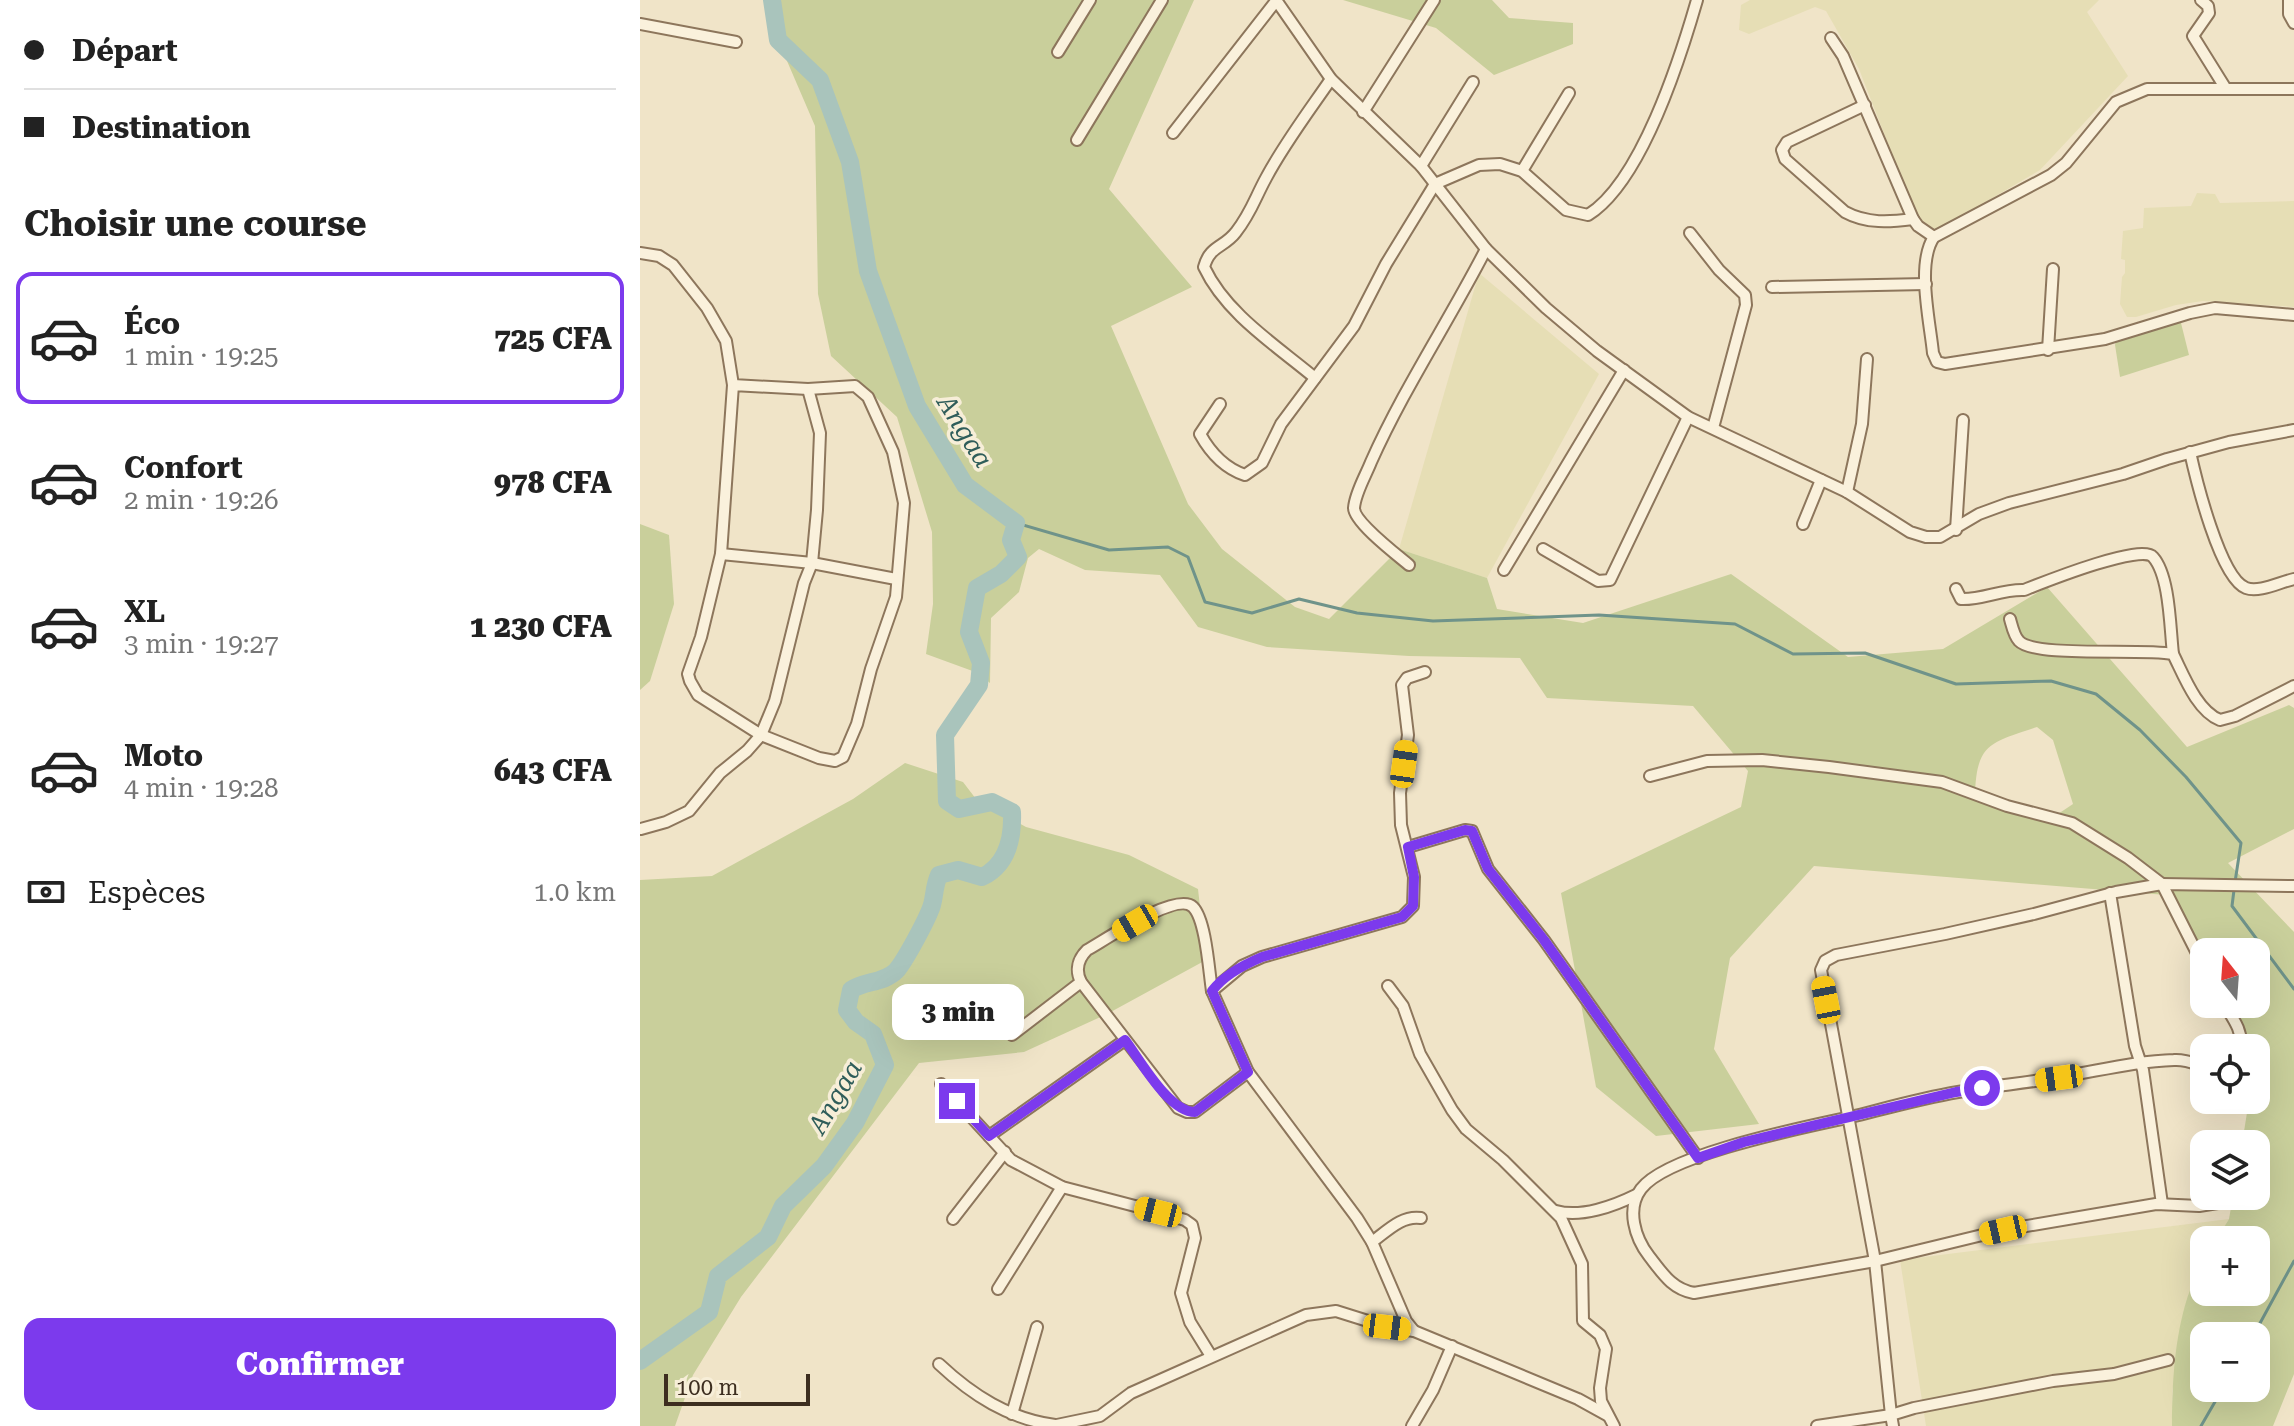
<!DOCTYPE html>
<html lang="fr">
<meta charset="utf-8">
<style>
:root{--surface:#fff;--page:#f6f6f6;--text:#222;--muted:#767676;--line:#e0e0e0;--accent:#7c3aed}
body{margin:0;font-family:"Roboto Serif",serif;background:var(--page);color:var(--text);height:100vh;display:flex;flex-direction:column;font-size:30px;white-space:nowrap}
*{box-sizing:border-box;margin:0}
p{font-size:26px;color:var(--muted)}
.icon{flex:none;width:44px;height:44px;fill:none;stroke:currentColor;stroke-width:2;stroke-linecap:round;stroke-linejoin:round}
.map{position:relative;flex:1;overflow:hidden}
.details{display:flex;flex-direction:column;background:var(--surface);width:640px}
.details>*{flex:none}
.hud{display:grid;align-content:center;height:176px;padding:0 24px;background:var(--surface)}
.needle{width:52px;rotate:343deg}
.controls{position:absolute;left:1550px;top:938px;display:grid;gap:16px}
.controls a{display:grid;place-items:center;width:80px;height:80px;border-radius:16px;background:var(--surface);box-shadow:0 8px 32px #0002;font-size:40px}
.scale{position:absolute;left:24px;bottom:20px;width:146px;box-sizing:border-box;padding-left:8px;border:4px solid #3d2e20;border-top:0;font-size:22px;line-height:28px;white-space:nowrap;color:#3d2e20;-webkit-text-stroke:6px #f7eed8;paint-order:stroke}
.end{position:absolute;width:36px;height:36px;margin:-18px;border:10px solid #7c3aed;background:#fff;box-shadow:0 0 0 4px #fff}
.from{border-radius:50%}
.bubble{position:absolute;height:56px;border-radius:16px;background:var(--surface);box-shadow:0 8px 32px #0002;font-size:26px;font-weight:800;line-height:56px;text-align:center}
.car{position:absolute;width:24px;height:48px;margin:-24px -12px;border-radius:10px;box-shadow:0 0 6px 2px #0007;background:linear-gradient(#f5c518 24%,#345 0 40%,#f5c518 0 76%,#345 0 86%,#f5c518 0)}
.hud b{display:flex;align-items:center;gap:28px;height:76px;font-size:30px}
.hud b+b{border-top:2px solid var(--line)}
.hud i{width:20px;height:20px;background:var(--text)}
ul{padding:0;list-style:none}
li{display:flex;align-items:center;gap:24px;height:132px;margin:0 16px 12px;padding:0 8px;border:4px solid transparent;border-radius:16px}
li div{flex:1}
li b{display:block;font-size:30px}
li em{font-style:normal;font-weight:800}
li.current{border-color:var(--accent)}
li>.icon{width:72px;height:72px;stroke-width:1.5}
h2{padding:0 24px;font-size:36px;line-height:96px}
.pay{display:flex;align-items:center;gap:20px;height:88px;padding:0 24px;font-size:30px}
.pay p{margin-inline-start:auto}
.action{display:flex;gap:16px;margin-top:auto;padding:16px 24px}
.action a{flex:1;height:92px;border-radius:16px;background:var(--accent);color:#fff;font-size:32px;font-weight:800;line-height:92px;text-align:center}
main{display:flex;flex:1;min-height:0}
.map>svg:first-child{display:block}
</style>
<main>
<section class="details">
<div class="hud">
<b><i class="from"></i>Départ</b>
<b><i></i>Destination</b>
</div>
<h2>Choisir une course</h2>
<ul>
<li class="current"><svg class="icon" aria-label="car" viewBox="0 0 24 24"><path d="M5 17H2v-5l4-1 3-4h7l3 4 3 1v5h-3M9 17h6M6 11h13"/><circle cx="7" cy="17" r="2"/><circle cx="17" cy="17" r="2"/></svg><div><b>Éco</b><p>1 min · 19:25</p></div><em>725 CFA</em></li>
<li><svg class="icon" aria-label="car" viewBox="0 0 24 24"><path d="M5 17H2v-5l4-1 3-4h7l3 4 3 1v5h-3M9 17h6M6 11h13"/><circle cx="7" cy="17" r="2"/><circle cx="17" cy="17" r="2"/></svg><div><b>Confort</b><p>2 min · 19:26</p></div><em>978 CFA</em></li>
<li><svg class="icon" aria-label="car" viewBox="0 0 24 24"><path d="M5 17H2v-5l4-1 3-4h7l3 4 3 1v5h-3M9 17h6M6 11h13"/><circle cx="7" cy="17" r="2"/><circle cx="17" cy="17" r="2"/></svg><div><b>XL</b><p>3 min · 19:27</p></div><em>1 230 CFA</em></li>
<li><svg class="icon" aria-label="car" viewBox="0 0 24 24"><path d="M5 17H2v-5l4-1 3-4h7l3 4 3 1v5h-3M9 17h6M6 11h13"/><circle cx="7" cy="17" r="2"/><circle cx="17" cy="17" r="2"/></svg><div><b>Moto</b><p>4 min · 19:28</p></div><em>643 CFA</em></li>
</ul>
<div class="pay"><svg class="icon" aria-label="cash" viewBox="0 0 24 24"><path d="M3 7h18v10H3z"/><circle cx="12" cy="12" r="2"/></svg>Espèces<p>1.0 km</p></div>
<div class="action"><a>Confirmer</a></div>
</section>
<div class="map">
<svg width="1654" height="1426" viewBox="0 0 1654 1426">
<rect width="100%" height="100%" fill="#f0e4c8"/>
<g fill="#e6deb5">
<polygon points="1110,0 1459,0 1447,12 1488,76 1400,170 1305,226 1296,229 1288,227 1276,216 1219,69 1186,11 1175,7 1109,34 1099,30 1101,5"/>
<polygon points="1557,193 1575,194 1580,203 1654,201 1654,307 1563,301 1536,305 1496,317 1487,317 1480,304 1482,277 1485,273 1485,260 1481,259 1483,231 1503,228 1504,208 1551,206"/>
<polygon points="839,273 959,374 847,578 759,549"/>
<polygon points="1589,1219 1576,1240 1564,1240 1564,1260 1532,1391 1532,1426 1286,1426 1260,1260"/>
</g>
<g fill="#c9cf9b" fill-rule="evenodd">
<path d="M 125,0 L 554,0 L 469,189 L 552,287 L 471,326 L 548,504 L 582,549 L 655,607 L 689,619 L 759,549 L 847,578 L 857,609 L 943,623 L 1091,574 L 1208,657 L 1303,649 L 1407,587 L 1547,747 L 1649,705 L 1654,708 L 1654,829 L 1588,863 L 1654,932 L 1654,1374 L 1633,1426 L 1532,1426 C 1532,1373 1536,1307 1564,1260 L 1564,1292 L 1616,1292 L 1616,1240 L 1576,1240 L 1589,1219 L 1593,1196 L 1616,1196 L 1616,1144 L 1602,1144 L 1609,1100 L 1616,1100 L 1616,1048 L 1605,1048 L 1583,1004 L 1616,1004 L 1616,952 L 1564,952 L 1564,968 L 1526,895 L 1174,866 L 1090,958 L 1074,1049 L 1119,1124 L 1016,1136 L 956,1087 L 921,893 L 1101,807 L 1108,771 L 1053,706 L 907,698 L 880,658 L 769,656 L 627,647 L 558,627 L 520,575 L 445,570 L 399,549 L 388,558 L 379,592 L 351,618 L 350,683 L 338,673 L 286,654 L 293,604 L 292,532 L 257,417 L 191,356 L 178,294 L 175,126 L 138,40 ZM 1397,727 L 1413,740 L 1433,804 L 1406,822 L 1335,797 C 1336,743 1350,743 1397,727 ZM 1564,1336 L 1616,1336 L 1616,1388 L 1564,1388 Z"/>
<polygon points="703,0 852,0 869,18 933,23 933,44 854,75 796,28"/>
<polygon points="1540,319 1549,355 1480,377 1475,345 1477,337"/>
<polygon points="0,524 29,535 34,604 10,681 0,690"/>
<polygon points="265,763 323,782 336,799 386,827 489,855 558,889 566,960 467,1014 384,1052 279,1063 101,1297 53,1375 35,1426 0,1426 0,880 72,876 213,799"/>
</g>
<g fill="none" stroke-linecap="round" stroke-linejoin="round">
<g stroke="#6f938a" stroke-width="3">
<polyline points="376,523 469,550 528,547 548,557 565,602 612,613 659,599 717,613 793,621 959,615 1095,624 1153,654 1225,653 1316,684 1411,681 1456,694 1500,730 1546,777 1601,843 1595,882"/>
<polyline points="1594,890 1592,906 1654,989"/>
<polyline points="1613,1336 1654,1261"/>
<polyline points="1561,1426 1583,1388"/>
</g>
<path stroke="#a9c4bc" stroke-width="18" d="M 0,1361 L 69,1312 L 78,1276 L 128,1237 L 143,1206 L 184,1166 L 215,1123 L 245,1065 L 233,1034 L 216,1022 L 207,1010 L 211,990 C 224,981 244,983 256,971 C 265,961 288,918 292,905 C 295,894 294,886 299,875 L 318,870 L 342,877 C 367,865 373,838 372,812 L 352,802 L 319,809 L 307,801 L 305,735 L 339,685 L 341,663 L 329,632 L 337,588 L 361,574 L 378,557 L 371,540 L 376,523 L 325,485 L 277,406 L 228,271 L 210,162 L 180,80 L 138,40 L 132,0"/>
<defs>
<g id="minor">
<polyline points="636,0 691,79 781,166 846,249 906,308 957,351 1048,417 1207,492 1270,532 1286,537 1300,537 1339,514 1369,503 1483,474 1527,459 1589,442 1654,430"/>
<polyline points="1561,0 1568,6 1569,13 1553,36 1586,89"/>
<polyline points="1649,0 1649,14 1654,23"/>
<polyline points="0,24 96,42"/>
<polyline points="1191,38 1203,56 1273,219 1278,226 1294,237"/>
<polyline points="418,52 450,0"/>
<path d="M 1654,89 L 1507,89 L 1476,102 L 1426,163 L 1411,175 L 1294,237 C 1276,263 1290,322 1293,353 L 1297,362 L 1305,364 L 1465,339 L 1550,313 L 1575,308 L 1654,315"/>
<path d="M 1225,105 L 1147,142 L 1142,150 L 1145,159 L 1205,212 C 1227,224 1250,222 1273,219"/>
<polyline points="723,112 794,0"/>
<polyline points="533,133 636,1"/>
<polyline points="437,140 522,0"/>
<polyline points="781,166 833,82"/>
<polyline points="882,171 929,93"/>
<polyline points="1050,233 1079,270 1105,295 1106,305 1073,428"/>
<polyline points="0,253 19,256 33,265 67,308 86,341 93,385 81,554 61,637 48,674 50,681 58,695 121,735 179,758 195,761 203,757 217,724 231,669 256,597 264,503 253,452 228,397 215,386 168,389 93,385"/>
<polyline points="1132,287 1286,284"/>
<polyline points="1408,350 1413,269"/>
<path d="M 675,378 C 637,346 586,314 564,267 C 570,245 584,248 596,232 C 611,213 615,198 626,178 C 644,144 669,111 691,79"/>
<path d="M 580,404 L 560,434 C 570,452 584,468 605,475 L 622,463 L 641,424 L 714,326 L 746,264 L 795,184 L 839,165 L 860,164 L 882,171 L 926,210 L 948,215 C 1001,182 1040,59 1057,0"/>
<path d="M 1550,452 C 1556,479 1580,578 1606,588 C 1619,593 1640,582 1654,579"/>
<polyline points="1207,492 1222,424 1227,359"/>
<polyline points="1163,524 1181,480"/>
<polyline points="1316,530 1323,420"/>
<polyline points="903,549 958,581 970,580 1048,417"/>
<polyline points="81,554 172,563 256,579"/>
<path d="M 769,565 C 757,555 714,522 714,508 C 715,493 726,475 731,462 C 764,388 809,321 846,249"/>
<polyline points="864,570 984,370"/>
<path d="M 1316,589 L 1321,599 C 1342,600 1362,589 1384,590 C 1402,583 1501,543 1513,557 C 1530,576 1530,629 1533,654"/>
<path d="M 1370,619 C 1372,626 1374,636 1379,641 C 1395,658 1501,648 1533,654 C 1544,676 1557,711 1580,720 L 1595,716 L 1654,686"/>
<polyline points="1010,776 1067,761 1122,760 1189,767 1302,782 1367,806 1432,823 1488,858 1522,884 1564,967"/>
<polyline points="1,829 26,822 49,811 80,773 107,751 121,735 135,701 164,583 172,563 177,510 180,433 168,389"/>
<polyline points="768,847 825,830 832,831 848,869 904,940 1058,1158"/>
<polyline points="1470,893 1495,1046 1503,1070 1522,1204"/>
<polyline points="748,986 763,1006 780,1054 812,1110 826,1129 863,1160 921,1218 942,1264 943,1321 960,1335 966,1349 960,1388 961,1401 974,1426"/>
<path d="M 572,991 C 569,972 566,920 553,907 C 537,891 465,940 447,950 C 438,959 435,970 441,982 L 538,1108 L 547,1112 L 555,1112 L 608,1072"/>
<path d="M 1584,1004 C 1592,1017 1604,1032 1600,1048"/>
<polyline points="372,1035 441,982"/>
<path d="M 1564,1066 C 1554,1063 1544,1059 1534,1060 C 1496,1061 1458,1071 1420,1077 C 1386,1083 1352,1086 1318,1092 C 1282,1098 1247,1108 1211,1117 C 1166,1127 1027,1154 1001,1189 C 986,1209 995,1238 1009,1256 C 1023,1274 1032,1289 1054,1293 L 1235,1261 L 1363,1230 L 1516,1204 L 1559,1206 L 1621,1196"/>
<polyline points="301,1084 371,1160 422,1187 518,1212 545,1220 552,1225 555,1238 541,1293 550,1322 571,1356"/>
<polyline points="349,1136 485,1040"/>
<path d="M 916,1211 C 941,1218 974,1206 996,1195"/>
<polyline points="313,1219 365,1152"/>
<path d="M 732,1242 C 747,1231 762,1215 781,1218"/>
<polyline points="358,1289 422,1187"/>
<polyline points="774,1331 766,1321 732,1242 717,1218 608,1072 572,991 602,966 622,957 762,917 773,906 774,877 761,825 760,793 768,735 762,685 767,678 785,672"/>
<path d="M 299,1364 C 332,1395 369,1419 415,1425"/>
<polyline points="372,1414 397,1327"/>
<polyline points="412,1426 460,1416 491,1393 666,1315 696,1311 747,1327 774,1331 938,1399 967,1415"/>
<polyline points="772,1426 793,1390 812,1346"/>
<polyline points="1177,1426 1251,1415 1235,1261 1181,970 1185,961 1196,955 1305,934 1394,914 1476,892 1522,884 1654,886"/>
<polyline points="1253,1426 1251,1415 1274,1408 1413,1381 1474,1374 1528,1360"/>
</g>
</defs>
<use href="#minor" stroke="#8d765c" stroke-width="14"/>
<use href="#minor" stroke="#faf1dc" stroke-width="10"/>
</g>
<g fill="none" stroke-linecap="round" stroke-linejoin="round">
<path stroke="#7c3aed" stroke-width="10" d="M 317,1101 L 349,1136 L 485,1040 C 500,1060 529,1112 555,1112 L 608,1072 L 572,991 C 584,975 603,965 622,957 L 762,917 L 773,906 L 774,877 L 768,847 L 825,830 L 832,831 L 848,869 L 904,940 L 1058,1158 L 1104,1142 L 1316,1092 L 1342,1088"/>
</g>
<g text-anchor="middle" stroke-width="7" stroke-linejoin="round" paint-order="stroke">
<g font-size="26" font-style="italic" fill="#2f5d5a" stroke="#f7eed8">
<text transform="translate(325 431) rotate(58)" y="9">Angaa</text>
<text transform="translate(195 1097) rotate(-60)" y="9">Angaa</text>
</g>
</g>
</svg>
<div class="controls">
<a><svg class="needle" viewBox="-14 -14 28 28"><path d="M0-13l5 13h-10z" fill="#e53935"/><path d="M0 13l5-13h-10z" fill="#767676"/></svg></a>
<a><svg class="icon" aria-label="locate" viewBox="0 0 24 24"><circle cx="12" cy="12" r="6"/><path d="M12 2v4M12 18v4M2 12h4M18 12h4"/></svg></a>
<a><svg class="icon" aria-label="layers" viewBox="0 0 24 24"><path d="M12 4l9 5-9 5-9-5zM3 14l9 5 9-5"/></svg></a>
<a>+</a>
<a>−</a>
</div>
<div class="scale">100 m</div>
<i class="end from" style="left:1342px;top:1088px"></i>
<i class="end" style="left:317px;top:1101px"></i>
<div class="bubble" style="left:252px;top:984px;width:132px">3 min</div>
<i class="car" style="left:764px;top:764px;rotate:8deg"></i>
<i class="car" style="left:495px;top:923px;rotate:240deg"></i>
<i class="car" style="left:1186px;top:1000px;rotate:349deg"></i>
<i class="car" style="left:1419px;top:1078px;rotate:262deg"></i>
<i class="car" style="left:518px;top:1212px;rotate:284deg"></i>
<i class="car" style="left:1363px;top:1230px;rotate:257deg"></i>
<i class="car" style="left:747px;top:1327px;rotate:97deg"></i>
</div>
</main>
